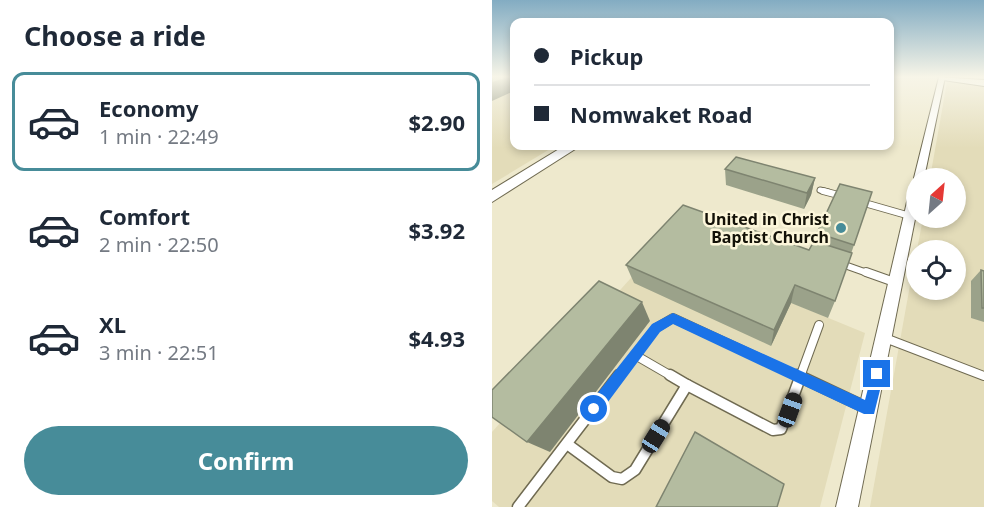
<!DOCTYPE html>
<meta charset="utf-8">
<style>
:root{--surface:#fff;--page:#f2f2f3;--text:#1f2937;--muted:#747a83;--line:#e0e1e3;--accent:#478c99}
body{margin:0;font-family:"Noto Sans",sans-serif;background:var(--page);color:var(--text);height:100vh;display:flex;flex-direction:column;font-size:22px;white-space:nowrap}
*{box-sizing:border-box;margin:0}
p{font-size:20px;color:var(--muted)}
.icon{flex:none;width:33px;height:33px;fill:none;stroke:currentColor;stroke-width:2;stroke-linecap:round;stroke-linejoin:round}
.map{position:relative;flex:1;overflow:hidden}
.details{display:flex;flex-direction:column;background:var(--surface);width:492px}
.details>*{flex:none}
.guide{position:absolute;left:18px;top:18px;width:384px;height:132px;border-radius:12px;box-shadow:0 3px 9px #0003;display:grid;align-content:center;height:132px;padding:0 24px;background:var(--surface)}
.needle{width:39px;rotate:27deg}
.fabs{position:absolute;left:414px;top:168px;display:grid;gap:12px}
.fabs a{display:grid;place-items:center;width:60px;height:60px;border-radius:50%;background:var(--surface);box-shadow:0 3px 9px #0003;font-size:30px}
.end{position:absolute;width:27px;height:27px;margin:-14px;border:8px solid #1a73e8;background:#fff;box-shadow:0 0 0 3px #fff}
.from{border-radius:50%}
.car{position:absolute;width:18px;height:36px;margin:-18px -9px;border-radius:8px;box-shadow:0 0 4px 2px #0007;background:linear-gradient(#222 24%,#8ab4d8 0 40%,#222 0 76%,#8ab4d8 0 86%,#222 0)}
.guide b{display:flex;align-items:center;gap:21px;height:57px;font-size:22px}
.guide b+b{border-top:2px solid var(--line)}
.guide i{width:15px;height:15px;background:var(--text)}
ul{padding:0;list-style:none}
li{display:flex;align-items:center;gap:18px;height:99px;margin:0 12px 9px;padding:0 12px;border:3px solid transparent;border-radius:12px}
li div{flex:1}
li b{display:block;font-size:22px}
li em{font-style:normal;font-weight:700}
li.active{border-color:var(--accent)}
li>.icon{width:54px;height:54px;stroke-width:1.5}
h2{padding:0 24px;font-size:27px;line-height:72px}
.action{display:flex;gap:12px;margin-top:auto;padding:12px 24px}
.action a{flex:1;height:69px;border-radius:36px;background:var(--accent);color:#fff;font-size:24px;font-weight:700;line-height:69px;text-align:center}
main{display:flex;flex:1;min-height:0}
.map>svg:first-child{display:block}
</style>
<main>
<section class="details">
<h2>Choose a ride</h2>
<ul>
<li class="active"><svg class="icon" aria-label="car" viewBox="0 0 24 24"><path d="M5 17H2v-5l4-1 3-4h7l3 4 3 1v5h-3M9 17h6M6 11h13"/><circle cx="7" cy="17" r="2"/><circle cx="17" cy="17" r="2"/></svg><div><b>Economy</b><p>1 min · 22:49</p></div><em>$2.90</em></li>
<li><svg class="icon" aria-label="car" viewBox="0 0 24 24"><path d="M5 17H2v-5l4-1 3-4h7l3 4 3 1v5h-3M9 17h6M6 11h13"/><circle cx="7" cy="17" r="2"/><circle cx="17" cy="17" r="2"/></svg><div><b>Comfort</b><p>2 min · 22:50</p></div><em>$3.92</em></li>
<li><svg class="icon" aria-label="car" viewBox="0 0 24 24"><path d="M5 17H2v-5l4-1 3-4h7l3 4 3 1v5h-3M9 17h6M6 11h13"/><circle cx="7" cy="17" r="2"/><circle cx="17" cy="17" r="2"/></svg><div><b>XL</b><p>3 min · 22:51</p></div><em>$4.93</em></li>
</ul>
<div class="action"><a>Confirm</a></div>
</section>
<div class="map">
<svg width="492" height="507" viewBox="0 0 492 507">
<rect width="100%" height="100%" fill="#eee9cd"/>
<g fill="#e3dcb9">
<polygon points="0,77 22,77 22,146 63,146 0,184"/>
<polygon points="460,81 492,86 492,507 378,507 424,252 424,290 464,290 464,250 425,250 431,218 464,218 464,178 438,178 455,82"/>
<polygon points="166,248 373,333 328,507 7,507 0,501 0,432"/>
</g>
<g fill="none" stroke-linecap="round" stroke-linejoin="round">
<defs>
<polyline id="lane-far3" points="328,190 336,192"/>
<g id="lane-far2">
<polyline points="331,191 350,196"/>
<polyline points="369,202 418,216"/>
<polyline points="347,263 378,274"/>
</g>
<g id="lane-far1">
<polyline points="374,272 405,283"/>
<polyline points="393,338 492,376"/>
<polyline points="143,355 181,377"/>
<polyline points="126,377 164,328 181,318 308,377"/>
<polyline points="308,377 327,325"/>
</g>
<g id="lane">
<polyline points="305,375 375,408"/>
<polyline points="195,385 281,430 289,429 309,375"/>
<polyline points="75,444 120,477 130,479 143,470 195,385 178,375"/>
<polyline points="26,507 127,375"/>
</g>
<g id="street">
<polygon points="447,77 453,77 432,178 424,178 424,181 422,178"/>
<polygon points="424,186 424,214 366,507 344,507 418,189"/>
</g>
<g id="secondary">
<polygon points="446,77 492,80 492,86 451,80"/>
<polygon points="72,146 88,146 0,202 0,190"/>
</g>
</defs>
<use href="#lane-far3" stroke="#6f6a51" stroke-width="7"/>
<use href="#lane-far2" stroke="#6f6a51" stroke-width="8"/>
<use href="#lane-far1" stroke="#6f6a51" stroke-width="10"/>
<use href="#lane" stroke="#6f6a51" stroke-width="13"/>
<use href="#street" stroke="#6f6a51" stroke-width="2"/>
<use href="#secondary" stroke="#6f6a51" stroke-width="2"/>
<use href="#lane-far3" stroke="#fff" stroke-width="5"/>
<use href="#lane-far2" stroke="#fff" stroke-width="6"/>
<use href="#lane-far1" stroke="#fff" stroke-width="8"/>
<use href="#lane" stroke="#fff" stroke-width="10"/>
<use href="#street" fill="#fff" fill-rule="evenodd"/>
<use href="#secondary" fill="#fff" fill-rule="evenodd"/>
</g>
<g fill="#9ba28a">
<polygon points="233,169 323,178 319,195 312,209 234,185"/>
<polygon points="325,233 362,245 343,301 336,318 299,303 279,346 142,283 134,265 317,250 323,241"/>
<polygon points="489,270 492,271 492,322 479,318 479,281"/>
</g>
<g fill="#7e8470">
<polygon points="17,77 22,77 22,91 0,101 0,83"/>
<polygon points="323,178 319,195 312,209 315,193"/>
<polygon points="303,285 299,303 279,346 282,330"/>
<polygon points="150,302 158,321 58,452 35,442"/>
</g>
<g fill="#b4bca0" stroke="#7e8470" stroke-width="1.5">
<polygon points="0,77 17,77 0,83"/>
<polygon points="244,157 323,178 315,193 233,169"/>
<polygon points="348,184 380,192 362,245 325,233"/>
<polygon points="191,205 317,250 322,241 360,253 343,301 303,285 282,330 134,265"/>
<polygon points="489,270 492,271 492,308 490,308"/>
<polygon points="107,281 150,302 35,442 0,417 0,390"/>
<polygon points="203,432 292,484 285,507 164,507"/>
</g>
<linearGradient id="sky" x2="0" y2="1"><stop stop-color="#83acc2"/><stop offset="0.52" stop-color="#f7f5e8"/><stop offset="1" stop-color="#f7f5e8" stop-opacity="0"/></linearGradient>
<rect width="492" height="148" fill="url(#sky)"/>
<polygon fill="#1a73e8" points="181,313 373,400 381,369 390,369 392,374 382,414 372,414 181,324 168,332 107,414 97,414 97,404 160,324"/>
<circle fill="#478c99" stroke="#fcf6da" stroke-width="2" cx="349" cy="228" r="6"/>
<g text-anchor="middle" stroke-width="5" stroke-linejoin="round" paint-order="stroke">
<g font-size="16" font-weight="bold" fill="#131107" stroke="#fcf6da" text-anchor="end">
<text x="337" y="225">United in Christ<tspan x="337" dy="18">Baptist Church</tspan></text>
</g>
</g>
</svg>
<div class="fabs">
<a><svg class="needle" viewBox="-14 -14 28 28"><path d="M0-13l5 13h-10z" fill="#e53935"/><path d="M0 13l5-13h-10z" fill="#747a83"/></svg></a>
<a><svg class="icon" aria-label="locate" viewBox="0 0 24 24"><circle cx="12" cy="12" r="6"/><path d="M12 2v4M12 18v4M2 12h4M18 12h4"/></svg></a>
</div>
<i class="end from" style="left:102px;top:409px"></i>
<i class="end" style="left:385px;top:374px"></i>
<i class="car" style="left:298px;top:410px;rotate:20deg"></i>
<i class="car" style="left:164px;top:436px;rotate:32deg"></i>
<div class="guide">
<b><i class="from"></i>Pickup</b>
<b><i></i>Nomwaket Road</b>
</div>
</div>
</main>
